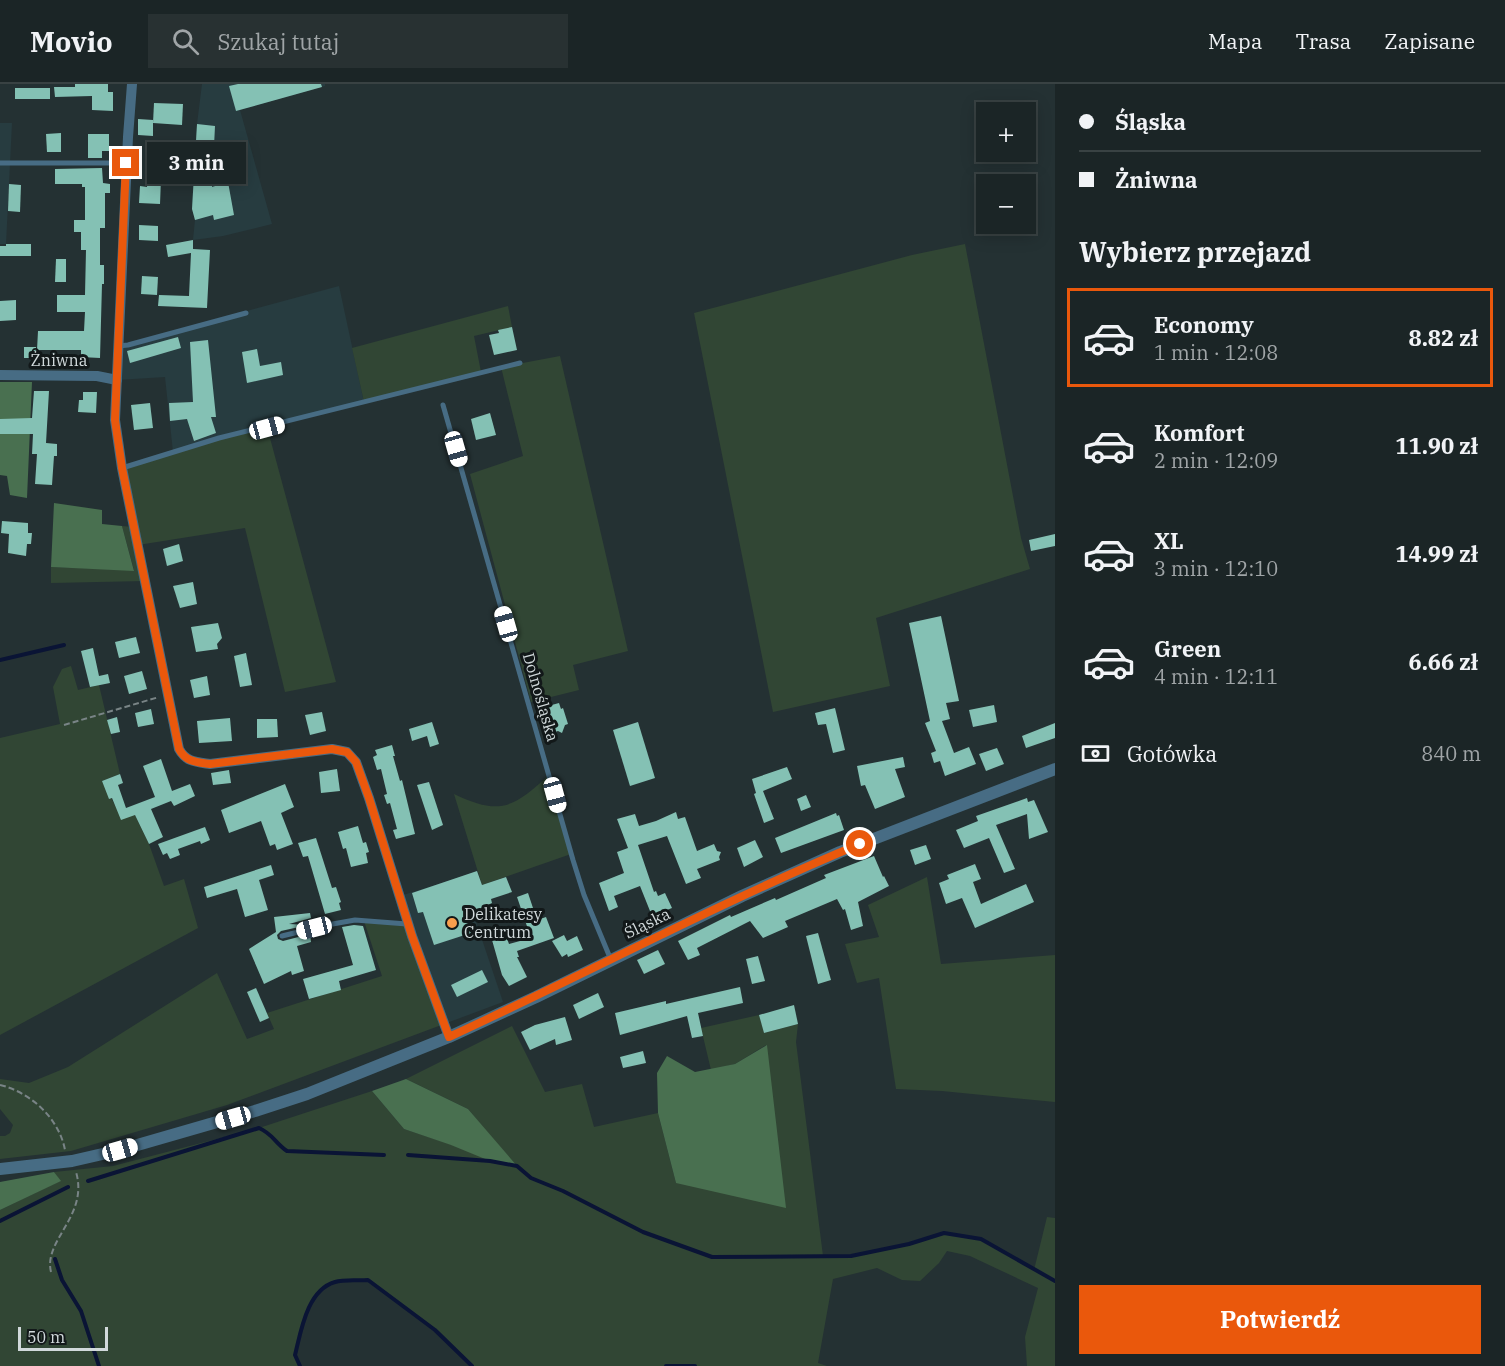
<!DOCTYPE html>
<html lang="pl">
<meta charset="utf-8">
<style>
:root{--surface:#1b2526;--page:#283132;--text:#f1f3f6;--muted:#a0a5a7;--line:#394243;--accent:#ea580c}
body{margin:0;font-family:"IBM Plex Serif",serif;background:var(--page);color:var(--text);height:100vh;display:flex;flex-direction:column;font-size:22px;white-space:nowrap}
*{box-sizing:border-box;margin:0}
p{font-size:20px;color:var(--muted)}
.icon{flex:none;width:33px;height:33px;fill:none;stroke:currentColor;stroke-width:2;stroke-linecap:round;stroke-linejoin:round}
.map{position:relative;flex:1;overflow:hidden}
.sheet{display:flex;flex-direction:column;background:var(--surface);width:450px}
.sheet>*{flex:none}
.banner{display:grid;align-content:center;height:132px;padding:0 24px;background:var(--surface)}
.controls{position:absolute;left:976px;top:18px;display:grid;gap:12px}
.controls a{display:grid;place-items:center;width:60px;height:60px;border-radius:0px;background:var(--surface);box-shadow:0 3px 15px #0003,0 0 0 2px var(--line);font-size:30px}
.scale{position:absolute;left:18px;bottom:15px;width:90px;box-sizing:border-box;padding-left:6px;border:3px solid #d1d9db;border-top:0;font-size:16px;line-height:21px;white-space:nowrap;color:#d1d9db;-webkit-text-stroke:4px #121819;paint-order:stroke}
.end{position:absolute;width:27px;height:27px;margin:-14px;border:8px solid #ea580c;background:#fff;box-shadow:0 0 0 3px #fff}
.from{border-radius:50%}
.bubble{position:absolute;height:42px;border-radius:0px;background:var(--surface);box-shadow:0 3px 15px #0003,0 0 0 2px var(--line);font-size:20px;font-weight:700;line-height:42px;text-align:center}
.car{position:absolute;width:18px;height:36px;margin:-18px -9px;border-radius:8px;box-shadow:0 0 4px 2px #0007;background:linear-gradient(#fff 24%,#345 0 40%,#fff 0 76%,#345 0 86%,#fff 0)}
.banner b{display:flex;align-items:center;gap:21px;height:57px;font-size:22px}
.banner b+b{border-top:2px solid var(--line)}
.banner i{width:15px;height:15px;background:var(--text)}
ul{padding:0;list-style:none}
li{display:flex;align-items:center;gap:18px;height:99px;margin:0 12px 9px;padding:0 12px;border:3px solid transparent;border-radius:0px}
li div{flex:1}
li b{display:block;font-size:22px}
li em{font-style:normal;font-weight:700}
li.active{border-color:var(--accent)}
li>.icon{width:54px;height:54px;stroke-width:1.5}
h2{padding:0 24px;font-size:27px;line-height:72px}
.pay{display:flex;align-items:center;gap:15px;height:66px;padding:0 24px;font-size:22px}
.pay p{margin-inline-start:auto}
.cta{display:flex;gap:12px;margin-top:auto;padding:12px 24px}
.cta a{flex:1;height:69px;border-radius:0px;background:var(--accent);color:#fff;font-size:24px;font-weight:700;line-height:69px;text-align:center}
header{display:flex;align-items:center;gap:36px;box-sizing:border-box;height:84px;padding:0 30px;background:var(--surface);border-bottom:2px solid var(--line)}
header strong{font-size:28px}
nav{display:flex;gap:33px;margin-inline-start:auto;font-size:21px}
.search{width:420px;height:54px;background:var(--page);display:flex;align-items:center;gap:15px;box-sizing:border-box;padding:0 21px;border-radius:0px;color:var(--muted);font-size:22px}
main{display:flex;flex:1;min-height:0}
.map>svg:first-child{display:block}
</style>
<header>
<strong>Movio</strong>
<div class="search"><svg class="icon" aria-label="search" viewBox="0 0 24 24"><circle cx="10" cy="10" r="6"/><path d="M15 15l6 6"/></svg>Szukaj tutaj</div>
<nav><a>Mapa</a><a>Trasa</a><a>Zapisane</a></nav>
</header>
<main>
<div class="map">
<svg width="1055" height="1282" viewBox="0 0 1055 1282">
<rect width="100%" height="100%" fill="#243133"/>
<g fill="#273c40">
<polygon points="202,0 325,0 325,2 240,26 272,140 223,152 193,156 195,136 192,125 193,96 197,40"/>
<polygon points="0,39 12,39 6,160 0,160"/>
<polygon points="339,202 364,318 173,368 165,293 117,296 118,262"/>
<polygon points="461,793 503,918 444,940 400,812"/>
</g>
<g fill="#314634">
<polygon points="965,160 1021,454 1030,485 876,534 890,602 773,628 694,229 912,171"/>
<polygon points="508,222 512,243 474,252 481,288 364,318 352,264"/>
<polygon points="560,272 628,567 573,581 579,606 531,618 470,390 523,372 501,283"/>
<polygon points="267,343 336,598 285,608 245,444 138,461 145,497 51,499 51,483 134,486 122,442 133,443 122,384 219,354"/>
<polygon points="71,582 78,606 99,601 120,690 102,697 118,727 135,731 149,760 164,802 184,795 198,844 0,951 0,654 60,640 53,603 62,585"/>
<path d="M 549,691 L 571,770 L 482,801 L 454,710 C 500,732 513,724 549,691 Z"/>
<polygon points="927,793 941,880 1055,871 1055,1018 942,1007 896,1005 879,894 857,899 845,860 879,853 868,821"/>
<polygon points="364,837 409,840 444,940 227,1021 71,1067 0,1075 0,1052 5,1052 10,1049 13,1041 0,1025 0,995 29,999 68,983 217,889 247,955 274,945 267,929 382,892"/>
<path d="M 759,931 L 764,949 L 798,940 L 796,958 L 823,1172 L 851,1172 L 909,1160 L 944,1149 L 981,1155 L 1034,1186 L 1047,1133 L 1055,1134 L 1055,1282 L 1027,1282 L 1025,1253 L 1038,1204 L 970,1172 L 947,1167 L 939,1179 L 920,1197 L 902,1196 L 877,1184 L 833,1195 L 818,1279 L 827,1282 L 472,1282 L 435,1246 L 368,1196 C 358,1197 344,1195 334,1198 C 307,1206 301,1247 295,1271 L 300,1282 L 0,1282 L 0,1126 L 60,1097 L 54,1088 L 113,1082 L 259,1044 L 372,1007 L 404,1045 L 516,1082 L 468,1025 L 406,995 L 512,942 L 545,1008 L 582,1000 L 594,1043 L 658,1029 L 676,1099 L 766,961 L 735,980 L 711,986 L 701,944 Z"/>
</g>
<g fill="#497050">
<polygon points="0,298 32,298 27,414 10,411 7,392 0,391"/>
<polygon points="54,419 102,426 102,440 122,442 134,487 51,483"/>
<polygon points="767,961 786,1124 676,1099 658,1029 657,989 667,972 695,988 735,980"/>
<polygon points="406,995 468,1025 517,1082 490,1077 451,1061 404,1045 372,1007"/>
<polygon points="54,1088 61,1097 0,1126 0,1098"/>
</g>
<g fill="none" stroke-linecap="round" stroke-linejoin="round">
<g stroke="#0a1435" stroke-width="4">
<polyline points="0,576 64,561"/>
<polyline points="408,1071 490,1077 517,1082 531,1094 563,1107 643,1148 712,1173 851,1172 909,1160 944,1149 981,1155 1055,1197"/>
<path d="M 88,1097 L 259,1044 C 273,1050 275,1059 287,1067 L 384,1071"/>
<polyline points="0,1137 68,1103"/>
<polyline points="55,1175 62,1196 81,1227 99,1282"/>
<path d="M 300,1282 L 295,1271 C 301,1247 307,1206 335,1198 C 345,1195 358,1197 368,1196 L 435,1246 L 472,1282"/>
<polyline points="666,1282 695,1282"/>
</g>
</g>
<g fill="#84c1b4">
<polygon points="75,0 108,0 108,8 113,8 113,27 92,26 92,12 55,13 54,3 75,3"/>
<polygon points="238,0 321,0 322,3 236,27 229,2"/>
<rect x="15" y="4" width="35" height="11"/>
<polygon points="154,19 183,20 182,41 153,39"/>
<polygon points="138,35 153,36 153,52 138,51"/>
<polygon points="197,40 215,42 212,103 228,98 234,131 214,136 213,131 195,136 192,125"/>
<polygon points="61,49 61,68 47,68 46,50"/>
<polygon points="88,50 109,50 109,67 102,67 102,74 88,74"/>
<polygon points="149,67 166,68 164,95 161,95 160,120 139,119 140,102 147,103"/>
<polygon points="102,84 103,99 110,100 110,109 105,109 105,144 100,144 100,181 104,181 104,200 102,200 100,274 81,273 81,266 37,266 38,247 84,247 85,228 57,228 57,211 85,211 86,166 81,166 81,148 74,148 74,136 85,136 85,103 82,103 82,100 55,100 55,85"/>
<polygon points="9,100 21,101 20,128 8,127"/>
<polygon points="139,141 158,142 158,157 139,156"/>
<polygon points="193,156 193,165 210,166 207,224 158,222 159,211 189,212 191,169 168,173 166,161"/>
<polygon points="6,160 31,160 31,172 0,172 0,162 6,162"/>
<polygon points="56,175 66,175 66,198 55,198"/>
<polygon points="142,192 158,193 157,211 141,210"/>
<polygon points="16,216 16,236 0,237 0,217"/>
<polygon points="512,243 517,266 494,271 489,251 499,249 498,246"/>
<polygon points="178,253 181,264 130,279 127,267"/>
<polygon points="208,256 216,333 211,333 216,349 194,357 187,335 170,337 169,319 193,318 190,258"/>
<polygon points="24,263 36,263 35,274 24,274"/>
<polygon points="257,265 260,282 281,278 283,291 247,299 242,268"/>
<polygon points="34,307 49,307 46,359 57,360 57,372 54,372 52,401 35,400 37,370 32,370 33,350 0,350 0,335 32,334"/>
<polygon points="83,308 97,308 96,329 78,328 79,316 83,316"/>
<polygon points="150,319 153,344 134,346 131,321"/>
<polygon points="490,329 496,351 476,356 471,335"/>
<polygon points="2,437 28,439 28,449 32,449 31,460 27,460 26,472 8,469 9,450 1,449"/>
<polygon points="1055,450 1055,462 1031,467 1029,456"/>
<polygon points="179,460 183,477 167,482 163,465"/>
<polygon points="193,498 197,520 180,524 173,502"/>
<polygon points="941,532 959,617 946,619 950,635 942,637 954,669 969,663 976,680 945,692 940,677 934,679 931,669 936,667 925,639 930,637 909,539"/>
<polygon points="218,539 222,554 217,560 218,565 196,568 191,543"/>
<polygon points="136,553 140,569 119,574 115,558"/>
<polygon points="93,564 99,592 108,590 110,599 90,603 81,567"/>
<polygon points="246,569 252,601 240,603 234,572"/>
<polygon points="142,587 147,605 129,610 124,592"/>
<polygon points="207,592 210,611 194,614 190,596"/>
<polygon points="559,619 561,625 563,624 568,640 565,641 562,649 558,647 552,649 547,629 549,628 548,622"/>
<polygon points="994,621 997,638 973,643 969,626"/>
<polygon points="835,624 845,666 833,669 826,640 818,641 815,629"/>
<polygon points="151,625 154,640 138,643 135,629"/>
<polygon points="322,628 326,647 310,651 305,631"/>
<polygon points="117,633 120,648 111,650 107,636"/>
<polygon points="230,634 232,657 199,659 197,637"/>
<polygon points="257,635 277,635 278,653 257,654"/>
<polygon points="432,638 439,660 430,663 427,652 412,657 409,645"/>
<polygon points="638,638 655,694 630,702 613,646"/>
<polygon points="1055,639 1055,654 1026,664 1022,652"/>
<polygon points="392,661 395,672 393,672 400,697 402,696 415,750 396,755 393,746 397,745 390,719 387,720 384,711 387,710 381,685 377,686 373,673 377,671 375,666"/>
<polygon points="997,664 1004,680 986,687 979,670"/>
<polygon points="903,673 905,683 895,685 905,713 875,725 865,701 861,702 857,682"/>
<polygon points="161,675 172,707 190,700 195,712 174,722 171,717 151,725 163,753 149,760 135,731 121,736 112,714 109,715 102,697 120,690 123,699 118,701 126,724 155,713 143,682"/>
<polygon points="787,683 792,695 763,707 774,735 764,739 754,710 756,709 752,695"/>
<polygon points="337,685 340,707 321,709 319,688"/>
<polygon points="229,686 231,699 213,701 211,689"/>
<polygon points="429,698 443,741 432,746 417,701"/>
<polygon points="285,700 294,723 281,729 293,760 277,766 275,760 270,762 261,737 229,749 221,726"/>
<polygon points="806,711 811,723 801,727 797,715"/>
<polygon points="1027,714 1028,718 1034,716 1048,748 1029,755 1027,730 996,741 1015,785 1004,789 989,754 964,764 956,746 978,737 976,732"/>
<polygon points="676,728 678,735 685,733 697,767 714,760 717,767 721,768 719,773 720,776 697,785 701,794 686,800 667,752 638,761 654,808 656,807 658,812 665,809 672,824 652,832 640,802 614,812 618,823 609,827 599,799 624,789 617,768 628,764 617,735 635,730 639,742 656,737"/>
<polygon points="836,729 837,732 839,731 844,746 781,769 775,754"/>
<polygon points="358,742 363,759 366,758 369,768 366,769 368,779 351,783 346,764 343,765 338,748"/>
<polygon points="205,743 210,756 201,760 200,757 178,765 180,771 170,775 167,769 163,771 158,760"/>
<polygon points="316,754 332,804 336,803 341,818 339,819 341,826 325,830 308,772 303,773 298,759"/>
<polygon points="755,756 763,773 744,783 737,764"/>
<polygon points="926,761 931,775 915,781 910,766"/>
<polygon points="874,772 883,793 884,792 889,802 858,818 863,842 851,846 845,825 843,826 837,815 785,837 788,843 763,854 750,837 697,864 700,871 688,876 678,857 730,831 731,833 775,814 776,816 826,794 824,791"/>
<polygon points="975,780 981,795 973,798 981,820 1026,800 1034,818 975,844 962,814 946,820 939,799 949,795 947,791"/>
<polygon points="271,781 274,791 259,796 268,826 245,833 237,805 207,814 204,803"/>
<polygon points="477,787 482,801 506,793 512,808 491,815 492,819 465,832 471,849 434,861 423,828 418,829 412,809"/>
<polygon points="528,809 537,836 546,833 554,854 517,867 519,873 517,873 527,893 509,902 502,891 490,849 501,846 503,850 505,849 509,860 531,854 517,813"/>
<polygon points="310,829 311,834 289,840 308,841 281,847 277,851 278,855 283,857 310,850 311,858 297,862 304,887 292,891 291,887 264,900 249,865 276,848 274,833"/>
<polygon points="354,841 363,842 376,886 339,897 341,906 309,915 303,895 353,881 342,843"/>
<polygon points="818,849 831,896 818,900 806,852"/>
<polygon points="564,851 567,857 577,852 583,866 568,873 567,870 562,873 552,857"/>
<polygon points="658,866 665,880 644,890 637,876"/>
<polygon points="758,872 765,897 752,900 746,875"/>
<polygon points="482,886 488,898 457,913 451,901"/>
<polygon points="740,903 743,919 698,929 703,952 692,954 687,932 620,951 615,929 666,917 666,920"/>
<polygon points="256,904 269,934 260,938 247,908"/>
<polygon points="598,909 604,923 579,935 573,921"/>
<polygon points="794,921 798,940 764,949 759,931"/>
<polygon points="565,933 572,956 556,961 555,955 530,966 521,948 535,941"/>
<polygon points="643,967 646,979 623,984 620,973"/>
</g>
<g fill="none" stroke-linecap="round" stroke-linejoin="round">
<g stroke="#798486" stroke-width="2" stroke-dasharray="6 3" stroke-linecap="butt">
<polyline points="64,641 159,613"/>
<path d="M 0,1001 C 30,1008 59,1034 65,1066"/>
<path d="M 51,1188 C 43,1156 89,1132 76,1088"/>
</g>
<g stroke="#476c84" stroke-width="5">
<polyline points="0,79 127,79"/>
<polyline points="118,262 128,261 246,229"/>
<polyline points="443,321 573,776 584,811 611,876"/>
<polyline points="122,384 219,354 520,279"/>
<polyline points="282,852 327,841 355,836 407,840"/>
</g>
<g stroke="#476c84" stroke-width="10">
<path d="M 132,0 L 128,53 L 115,336 L 122,384 L 179,665 C 186,678 196,678 210,680 L 332,665 L 347,668 L 356,678 L 369,714 L 412,852 L 449,953"/>
<polyline points="0,291 97,292 117,296"/>
</g>
<polyline stroke="#476c84" stroke-width="12" points="0,1085 72,1077 120,1066 255,1027 307,1010 449,953 536,913 742,812 840,768 1055,685"/>
</g>
<g fill="none" stroke-linecap="round" stroke-linejoin="round">
<path stroke="#ea580c" stroke-width="8" d="M 126,79 L 115,336 L 122,384 L 179,665 C 186,678 196,678 210,680 L 332,665 L 347,668 L 356,678 L 369,714 L 412,852 L 449,953 C 586,890 720,818 860,760"/>
</g>
<circle fill="#f99f4d" stroke="#121819" stroke-width="2" cx="452" cy="839" r="6"/>
<g text-anchor="middle" stroke-width="6" stroke-linejoin="round" paint-order="stroke">
<g font-size="16" fill="#d1d9db" stroke="#121819">
<text x="59" y="282">Żniwna</text>
<text transform="translate(541 613) rotate(74)" y="6">Dolnośląska</text>
<text transform="translate(647 839) rotate(-26)" y="6">Śląska</text>
</g>
<g font-size="16" fill="#d1d9db" stroke="#121819" text-anchor="start">
<text x="464" y="836">Delikatesy<tspan x="464" dy="18">Centrum</tspan></text>
</g>
</g>
</svg>
<div class="controls">
<a>+</a>
<a>−</a>
</div>
<div class="scale">50 m</div>
<i class="end from" style="left:860px;top:760px"></i>
<i class="end" style="left:126px;top:79px"></i>
<div class="bubble" style="left:147px;top:58px;width:99px">3 min</div>
<i class="car" style="left:267px;top:344px;rotate:75deg"></i>
<i class="car" style="left:456px;top:365px;rotate:164deg"></i>
<i class="car" style="left:506px;top:540px;rotate:344deg"></i>
<i class="car" style="left:555px;top:711px;rotate:165deg"></i>
<i class="car" style="left:314px;top:844px;rotate:256deg"></i>
<i class="car" style="left:233px;top:1034px;rotate:254deg"></i>
<i class="car" style="left:120px;top:1066px;rotate:74deg"></i>
</div>
<section class="sheet">
<div class="banner">
<b><i class="from"></i>Śląska</b>
<b><i></i>Żniwna</b>
</div>
<h2>Wybierz przejazd</h2>
<ul>
<li class="active"><svg class="icon" aria-label="car" viewBox="0 0 24 24"><path d="M5 17H2v-5l4-1 3-4h7l3 4 3 1v5h-3M9 17h6M6 11h13"/><circle cx="7" cy="17" r="2"/><circle cx="17" cy="17" r="2"/></svg><div><b>Economy</b><p>1 min · 12:08</p></div><em>8.82 zł</em></li>
<li><svg class="icon" aria-label="car" viewBox="0 0 24 24"><path d="M5 17H2v-5l4-1 3-4h7l3 4 3 1v5h-3M9 17h6M6 11h13"/><circle cx="7" cy="17" r="2"/><circle cx="17" cy="17" r="2"/></svg><div><b>Komfort</b><p>2 min · 12:09</p></div><em>11.90 zł</em></li>
<li><svg class="icon" aria-label="car" viewBox="0 0 24 24"><path d="M5 17H2v-5l4-1 3-4h7l3 4 3 1v5h-3M9 17h6M6 11h13"/><circle cx="7" cy="17" r="2"/><circle cx="17" cy="17" r="2"/></svg><div><b>XL</b><p>3 min · 12:10</p></div><em>14.99 zł</em></li>
<li><svg class="icon" aria-label="car" viewBox="0 0 24 24"><path d="M5 17H2v-5l4-1 3-4h7l3 4 3 1v5h-3M9 17h6M6 11h13"/><circle cx="7" cy="17" r="2"/><circle cx="17" cy="17" r="2"/></svg><div><b>Green</b><p>4 min · 12:11</p></div><em>6.66 zł</em></li>
</ul>
<div class="pay"><svg class="icon" aria-label="cash" viewBox="0 0 24 24"><path d="M3 7h18v10H3z"/><circle cx="12" cy="12" r="2"/></svg>Gotówka<p>840 m</p></div>
<div class="cta"><a>Potwierdź</a></div>
</section>
</main>
